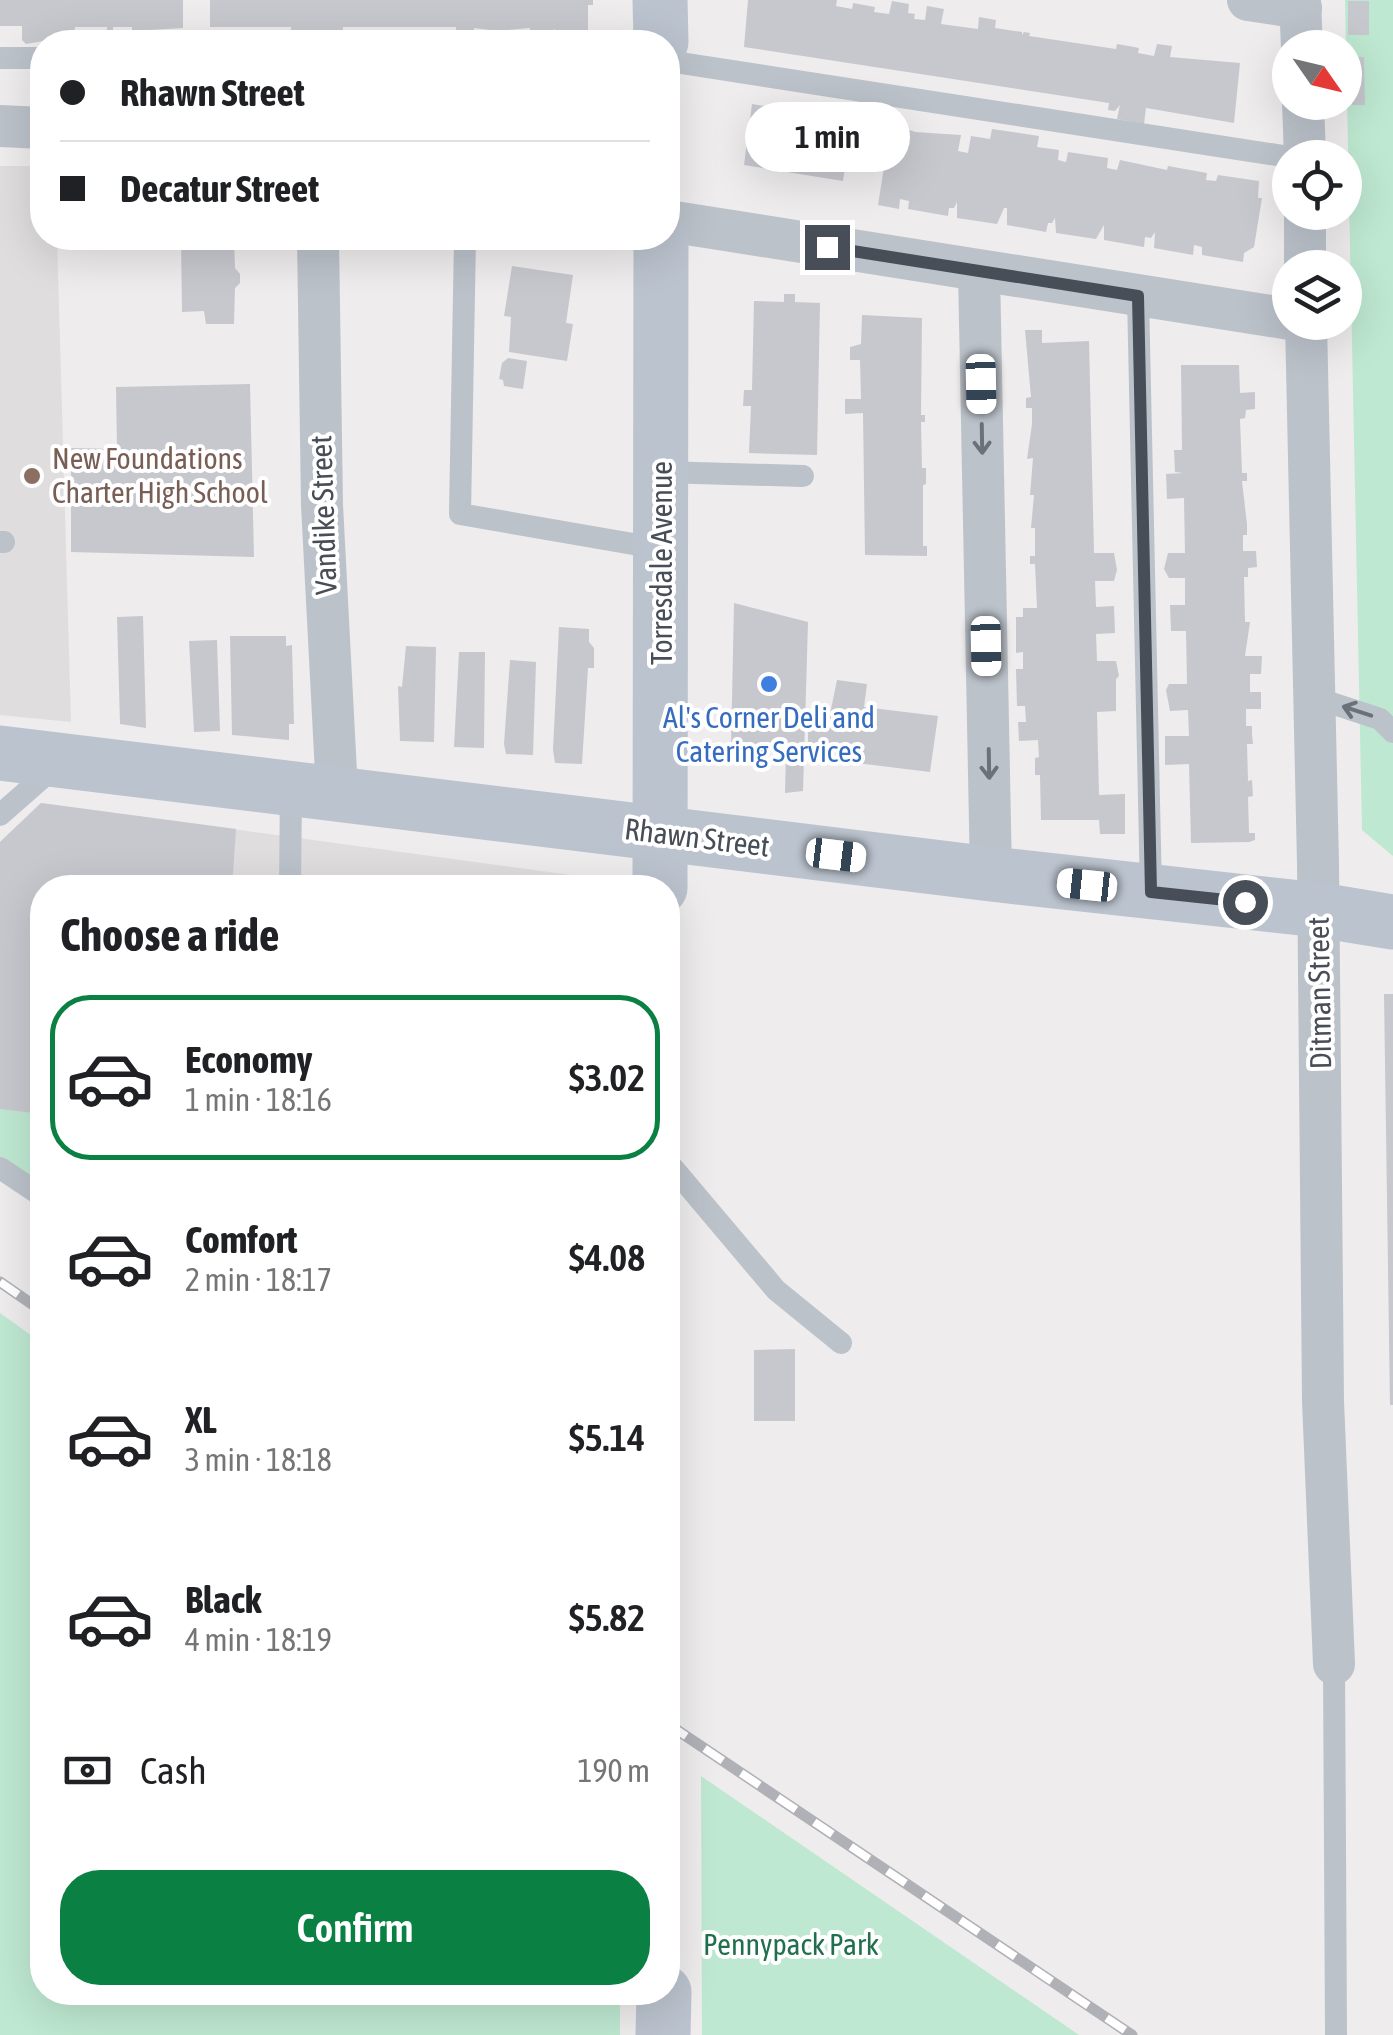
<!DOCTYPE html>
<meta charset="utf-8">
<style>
:root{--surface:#fff;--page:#f6f6f6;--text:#202124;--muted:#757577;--line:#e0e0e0;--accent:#0b8043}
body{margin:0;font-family:"Asap Condensed",sans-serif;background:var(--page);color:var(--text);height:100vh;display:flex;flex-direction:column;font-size:38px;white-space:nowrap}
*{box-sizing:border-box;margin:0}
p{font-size:32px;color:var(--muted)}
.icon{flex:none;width:55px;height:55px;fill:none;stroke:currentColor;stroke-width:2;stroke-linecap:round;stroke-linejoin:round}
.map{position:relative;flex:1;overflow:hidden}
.sheet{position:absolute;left:30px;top:875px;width:650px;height:1130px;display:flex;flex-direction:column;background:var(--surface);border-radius:40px;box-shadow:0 10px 40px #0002}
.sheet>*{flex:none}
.top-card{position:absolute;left:30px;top:30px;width:650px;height:220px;border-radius:40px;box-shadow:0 10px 40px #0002;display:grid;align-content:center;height:220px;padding:0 30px;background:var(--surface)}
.needle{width:65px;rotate:124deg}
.controls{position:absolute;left:1272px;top:30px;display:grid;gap:20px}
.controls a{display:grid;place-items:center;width:90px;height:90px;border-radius:50%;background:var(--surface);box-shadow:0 10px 40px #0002;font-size:50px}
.end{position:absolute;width:45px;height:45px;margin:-22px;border:12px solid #474e57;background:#fff;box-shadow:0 0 0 5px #fff}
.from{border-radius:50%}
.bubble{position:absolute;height:70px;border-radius:35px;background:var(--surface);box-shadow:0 10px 40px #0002;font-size:32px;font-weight:600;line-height:70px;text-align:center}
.car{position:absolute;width:30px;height:60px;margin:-30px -15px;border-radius:12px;box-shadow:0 0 8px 2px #0007;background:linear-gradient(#fff 24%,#345 0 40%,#fff 0 76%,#345 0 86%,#fff 0)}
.top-card b{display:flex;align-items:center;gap:35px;height:95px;font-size:38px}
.top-card b+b{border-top:2px solid var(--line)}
.top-card i{width:25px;height:25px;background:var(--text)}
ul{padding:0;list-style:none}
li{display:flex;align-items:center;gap:30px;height:165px;margin:0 20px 15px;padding:0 10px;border:5px solid transparent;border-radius:40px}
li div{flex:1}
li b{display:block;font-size:38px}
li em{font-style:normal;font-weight:600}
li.current{border-color:var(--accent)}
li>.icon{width:90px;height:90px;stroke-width:1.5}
h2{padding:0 30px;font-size:45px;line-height:120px}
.pay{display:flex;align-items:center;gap:25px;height:110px;padding:0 30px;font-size:38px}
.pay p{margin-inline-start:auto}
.primary-button{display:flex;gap:20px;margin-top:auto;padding:20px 30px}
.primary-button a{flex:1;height:115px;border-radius:40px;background:var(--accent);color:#fff;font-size:40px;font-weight:600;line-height:115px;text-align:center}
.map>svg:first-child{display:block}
</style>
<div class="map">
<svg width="1393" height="2035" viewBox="0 0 1393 2035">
<rect width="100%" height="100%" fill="#eeecec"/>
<g fill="#dfdddd">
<polygon points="0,166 42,166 42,238 57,238 71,722 0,715"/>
<polygon points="41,803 601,879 601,888 42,888 42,1181 0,1153 0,842"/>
</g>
<g fill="#bee8d1">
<polygon points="1345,0 1393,0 1393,856 1362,830"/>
<polygon points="0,1109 42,1114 42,1193 0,1175"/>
<polygon points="0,1313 42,1343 42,1992 620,1993 620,2035 0,2035"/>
<polygon points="701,1776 1079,2035 702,2035"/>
</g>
<g fill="#c7c8ce">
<polygon points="0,0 183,0 183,28 132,31 132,27 113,27 113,34 107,34 107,27 75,27 73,42 49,40 26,44 22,40 22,26 0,26"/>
<polygon points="210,0 593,0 593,5 588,5 588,36 559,39 554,28 555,42 529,42 530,28 498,31 474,28 474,32 456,31 456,27 343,27 342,42 318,42 319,29 316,42 291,42 291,27 210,27"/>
<polygon points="748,0 837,0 836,6 852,9 853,3 875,7 874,12 889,14 892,1 909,4 908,13 915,14 914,19 925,20 927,6 944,9 941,24 978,29 979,17 996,20 995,28 1022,32 1022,35 1024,32 1030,33 1029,36 1116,49 1117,44 1129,46 1139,48 1138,53 1154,56 1157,44 1172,46 1170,57 1240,63 1234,123 1146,108 1144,124 1117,119 1120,105 1115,111 1108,110 1109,103 744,47"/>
<rect x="1348" y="1" width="21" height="34"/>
<polygon points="1350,57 1364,57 1365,105 1352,105"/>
<polygon points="752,104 852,120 843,181 744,165"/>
<polygon points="891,123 915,132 961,135 958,151 968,153 971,136 990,139 992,129 1039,136 1037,147 1059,150 1058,160 1066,162 1068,152 1108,158 1107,168 1117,170 1120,160 1167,170 1168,166 1207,173 1206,180 1216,181 1218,175 1259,181 1258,198 1262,198 1254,247 1244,253 1243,262 1202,255 1202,247 1194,245 1193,255 1154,248 1155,232 1151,238 1145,237 1144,247 1104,240 1104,225 1096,239 1056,233 1055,218 1052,223 1048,223 1046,232 1007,225 1007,208 1004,208 997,224 957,218 957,202 954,208 949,208 948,216 908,209 909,201 900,199 899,209 878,205"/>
<polygon points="234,238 235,268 240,274 240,283 235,288 234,324 206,324 204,311 182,312 181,239"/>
<polygon points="512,266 573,275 566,323 573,324 567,361 509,352 511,317 504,316"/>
<polygon points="784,294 795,294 795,302 820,303 817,455 749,453 751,406 743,406 744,390 752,390 754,301 784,302"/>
<polygon points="862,315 922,318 921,415 925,415 925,422 921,422 922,468 926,468 926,484 923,485 923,546 927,546 927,556 865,555 863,413 845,414 845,399 861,399 860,360 850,360 850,347 861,344"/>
<polygon points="1025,330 1042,330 1042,343 1089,341 1094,553 1114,553 1117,570 1114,581 1095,581 1096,607 1114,606 1115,633 1096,634 1097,661 1116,661 1119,676 1116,679 1116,711 1097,712 1099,795 1125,794 1125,834 1100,834 1099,820 1041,820 1040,775 1035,775 1035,758 1039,757 1038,740 1019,741 1018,722 1026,722 1025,706 1017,706 1016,669 1023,669 1023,652 1016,653 1016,617 1023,617 1023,608 1037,608 1035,564 1030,564 1030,556 1035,556 1035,528 1031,528 1034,495 1030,495 1033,458 1027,459 1032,424 1032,408 1026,408 1026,398 1031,397"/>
<polygon points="508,358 527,361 523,389 504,386 503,380 499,379 502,363"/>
<polygon points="1181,365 1239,365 1240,393 1255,392 1255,409 1246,410 1245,418 1240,419 1242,473 1247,473 1247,481 1242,481 1247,524 1247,535 1243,535 1243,551 1256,551 1257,567 1248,568 1248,577 1244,577 1245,622 1250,622 1245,656 1262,656 1261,674 1250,674 1250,692 1261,692 1261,709 1246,709 1246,726 1252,726 1252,735 1253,744 1247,744 1248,781 1252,780 1253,796 1248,797 1249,833 1255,833 1255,840 1249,842 1191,843 1189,764 1165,765 1165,736 1189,736 1188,710 1170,711 1166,690 1169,684 1187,684 1186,631 1171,631 1170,605 1185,605 1185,578 1169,578 1164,569 1168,553 1185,553 1184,498 1167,499 1166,474 1183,473 1175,472 1174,450 1182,450"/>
<polygon points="250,384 254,557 71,552 71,448 117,449 116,387"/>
<polygon points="734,603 808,622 803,791 785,793 786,754 731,747"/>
<polygon points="143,616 146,728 120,724 117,617"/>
<polygon points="559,627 589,629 589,642 594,648 594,668 588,668 582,764 555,763 553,750"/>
<polygon points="230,636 286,636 286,646 292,645 294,724 289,724 289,740 232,735"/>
<polygon points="217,640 220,731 194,732 189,641"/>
<polygon points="406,646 436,647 434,742 400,741 398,686 402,687"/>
<polygon points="459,652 485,652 484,748 454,747"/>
<polygon points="510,660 536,662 533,755 506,754 504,744"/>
<polygon points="837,680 867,684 864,707 938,716 930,772 808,757 808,727 827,729"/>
<polygon points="41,803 236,829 232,888 42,888 42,1114 0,1109 0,842"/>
<polygon points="1384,994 1393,994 1393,1405 1390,1405"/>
<polygon points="795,1349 795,1421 754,1421 754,1350"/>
</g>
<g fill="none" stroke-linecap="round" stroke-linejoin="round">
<g stroke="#bcc2ca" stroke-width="22">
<polyline points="0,58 42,58"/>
<polyline points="668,61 1296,158"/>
<polyline points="465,238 460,514 662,549"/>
<polyline points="1138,296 1151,892"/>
<polyline points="662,472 803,476"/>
<polyline points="0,542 4,542"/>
<polyline points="1316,698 1380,719 1393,732"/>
<polyline points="0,815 58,764"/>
<polyline points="290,888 291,787"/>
<polyline points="668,1162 776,1290 841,1343"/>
<polyline points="0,1168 42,1196"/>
<polyline points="1334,1664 1336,2035"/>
</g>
<g stroke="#bcc2ca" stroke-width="42">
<polyline points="1248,0 1301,8"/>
<polyline points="1300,0 1302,48"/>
<polyline points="1303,102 1305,158"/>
<polyline points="0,126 42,128"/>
<polyline points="1305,212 1305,268"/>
<polyline points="668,221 1290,319"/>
<polyline points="318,238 322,505 337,792"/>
<polyline points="979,271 991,874"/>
<polyline points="1306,322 1318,864 1323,1401 1334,1664"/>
</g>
<g stroke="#bbc3ce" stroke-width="55">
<polyline points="660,0 661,42"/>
<polyline points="0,753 991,874 1319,910 1393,922"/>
<polyline points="660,888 661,238"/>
<polyline points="663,2035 664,1992"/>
</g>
<defs>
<g id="rail">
<polyline points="0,1282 42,1311"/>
<polyline points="668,1724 1132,2035"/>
</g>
</defs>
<use href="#rail" stroke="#afb1b6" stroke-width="11"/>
<use href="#rail" stroke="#fff" stroke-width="8" stroke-dasharray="22" stroke-linecap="butt"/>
</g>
<defs><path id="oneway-shaft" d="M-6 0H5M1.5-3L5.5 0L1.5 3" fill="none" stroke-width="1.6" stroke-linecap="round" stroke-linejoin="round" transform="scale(2.5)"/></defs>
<g stroke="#6a717a">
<use href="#oneway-shaft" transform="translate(982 439) rotate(89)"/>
<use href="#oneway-shaft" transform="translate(1357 711) rotate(-162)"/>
<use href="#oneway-shaft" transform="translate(989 764) rotate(89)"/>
</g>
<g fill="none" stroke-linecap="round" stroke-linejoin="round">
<polyline stroke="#474e57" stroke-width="12" points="827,247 1138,296 1151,892 1245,902"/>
</g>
<circle fill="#8d6e63" stroke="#fff" stroke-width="4" cx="32" cy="476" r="10"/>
<circle fill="#3f7fe0" stroke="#fff" stroke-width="4" cx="769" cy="684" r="10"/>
<g text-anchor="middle" stroke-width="8" stroke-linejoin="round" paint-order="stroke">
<g font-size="30" fill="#785e54" stroke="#fff" text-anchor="start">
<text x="52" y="469">New Foundations<tspan x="52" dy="34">Charter High School</tspan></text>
</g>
<g font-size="30" fill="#474e57" stroke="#fff">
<text transform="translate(324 515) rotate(-92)" y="10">Vandike Street</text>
<text transform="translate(662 563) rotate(-90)" y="10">Torresdale Avenue</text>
<text transform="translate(697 838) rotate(7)" y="10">Rhawn Street</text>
<text transform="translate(1320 993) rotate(-91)" y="10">Ditman Street</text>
</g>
<g font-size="30" fill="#366cbe" stroke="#fff">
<text x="769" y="728">Al's Corner Deli and<tspan x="769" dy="34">Catering Services</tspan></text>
</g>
<g font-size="30" fill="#216f4c" stroke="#fff">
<text x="791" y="1955">Pennypack Park</text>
</g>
</g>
</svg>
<div class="controls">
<a><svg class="needle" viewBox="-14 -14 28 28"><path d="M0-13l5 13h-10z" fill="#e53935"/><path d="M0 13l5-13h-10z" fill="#757577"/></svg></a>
<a><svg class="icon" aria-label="locate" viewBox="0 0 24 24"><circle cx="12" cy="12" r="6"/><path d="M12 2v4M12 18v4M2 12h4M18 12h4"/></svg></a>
<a><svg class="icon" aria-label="layers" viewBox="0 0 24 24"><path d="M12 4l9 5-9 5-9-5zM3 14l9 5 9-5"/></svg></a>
</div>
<i class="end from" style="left:1245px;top:902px"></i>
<i class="end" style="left:827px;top:247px"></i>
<div class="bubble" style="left:745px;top:102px;width:165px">1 min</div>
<i class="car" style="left:981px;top:384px;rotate:179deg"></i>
<i class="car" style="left:986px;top:646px;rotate:179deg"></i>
<i class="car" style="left:836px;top:855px;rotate:97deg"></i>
<i class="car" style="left:1087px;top:885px;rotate:276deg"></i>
<div class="top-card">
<b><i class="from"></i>Rhawn Street</b>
<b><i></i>Decatur Street</b>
</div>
<section class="sheet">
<h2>Choose a ride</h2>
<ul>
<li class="current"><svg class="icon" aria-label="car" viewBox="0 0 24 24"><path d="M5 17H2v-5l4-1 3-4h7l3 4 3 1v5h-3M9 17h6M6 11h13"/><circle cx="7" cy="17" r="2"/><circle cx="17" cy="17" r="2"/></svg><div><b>Economy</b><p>1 min · 18:16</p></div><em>$3.02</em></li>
<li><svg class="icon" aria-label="car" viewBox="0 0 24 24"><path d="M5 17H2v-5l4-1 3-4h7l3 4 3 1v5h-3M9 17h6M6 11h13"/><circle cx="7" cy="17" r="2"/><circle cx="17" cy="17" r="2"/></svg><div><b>Comfort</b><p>2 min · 18:17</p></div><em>$4.08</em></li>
<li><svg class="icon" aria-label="car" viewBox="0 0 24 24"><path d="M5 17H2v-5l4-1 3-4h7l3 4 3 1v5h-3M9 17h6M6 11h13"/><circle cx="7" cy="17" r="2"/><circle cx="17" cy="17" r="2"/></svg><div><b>XL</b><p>3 min · 18:18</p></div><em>$5.14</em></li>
<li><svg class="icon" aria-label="car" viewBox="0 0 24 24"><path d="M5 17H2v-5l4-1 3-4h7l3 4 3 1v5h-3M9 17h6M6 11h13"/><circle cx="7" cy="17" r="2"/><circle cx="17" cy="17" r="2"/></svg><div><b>Black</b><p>4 min · 18:19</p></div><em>$5.82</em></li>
</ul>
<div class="pay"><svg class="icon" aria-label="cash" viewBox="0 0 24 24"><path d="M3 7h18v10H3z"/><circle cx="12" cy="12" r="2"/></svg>Cash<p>190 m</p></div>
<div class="primary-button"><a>Confirm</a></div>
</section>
</div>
